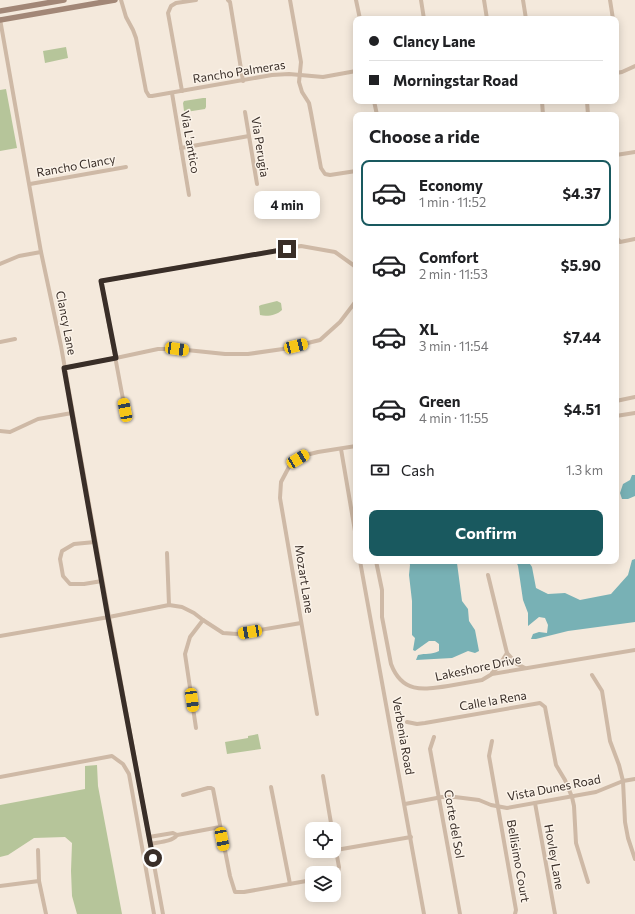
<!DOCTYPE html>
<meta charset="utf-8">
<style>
:root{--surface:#fff;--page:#f6f6f6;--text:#202124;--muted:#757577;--line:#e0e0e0;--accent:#19595f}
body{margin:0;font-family:Commissioner,sans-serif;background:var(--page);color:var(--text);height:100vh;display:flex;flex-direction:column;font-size:15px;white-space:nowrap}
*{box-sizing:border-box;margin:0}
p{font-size:13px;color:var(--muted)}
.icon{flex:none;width:22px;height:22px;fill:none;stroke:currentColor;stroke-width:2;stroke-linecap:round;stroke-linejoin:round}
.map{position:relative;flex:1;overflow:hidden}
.side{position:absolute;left:353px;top:112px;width:266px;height:452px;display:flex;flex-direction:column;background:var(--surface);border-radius:8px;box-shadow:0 2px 10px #0003}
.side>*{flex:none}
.hud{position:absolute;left:353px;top:16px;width:266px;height:88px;border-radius:8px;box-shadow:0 2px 10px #0003;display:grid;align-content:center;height:88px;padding:0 16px;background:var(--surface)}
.fabs{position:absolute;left:305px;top:822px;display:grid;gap:8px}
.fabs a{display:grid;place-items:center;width:36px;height:36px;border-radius:8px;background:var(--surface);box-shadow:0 2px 10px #0003;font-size:20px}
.end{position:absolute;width:18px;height:18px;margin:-9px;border:5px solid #392e28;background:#fff;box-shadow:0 0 0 2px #fff}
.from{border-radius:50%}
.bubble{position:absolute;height:28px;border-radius:8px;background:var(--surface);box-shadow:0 2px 10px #0003;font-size:13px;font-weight:700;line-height:28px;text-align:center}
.car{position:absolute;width:12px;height:24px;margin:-12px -6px;border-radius:5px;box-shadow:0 0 3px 1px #0007;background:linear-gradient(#f5c518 24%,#345 0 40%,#f5c518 0 76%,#345 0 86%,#f5c518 0)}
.hud b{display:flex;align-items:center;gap:14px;height:38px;font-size:15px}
.hud b+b{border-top:1px solid var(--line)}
.hud i{width:10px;height:10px;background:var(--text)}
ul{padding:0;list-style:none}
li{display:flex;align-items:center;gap:12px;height:66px;margin:0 8px 6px;padding:0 8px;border:2px solid transparent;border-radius:8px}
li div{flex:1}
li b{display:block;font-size:15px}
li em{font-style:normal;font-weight:700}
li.current{border-color:var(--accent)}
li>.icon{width:36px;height:36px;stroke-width:1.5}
h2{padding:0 16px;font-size:18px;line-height:48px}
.pay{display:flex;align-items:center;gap:10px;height:44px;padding:0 16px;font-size:15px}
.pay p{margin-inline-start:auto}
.button{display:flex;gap:8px;margin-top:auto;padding:8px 16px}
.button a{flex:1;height:46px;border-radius:8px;background:var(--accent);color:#fff;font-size:16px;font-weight:700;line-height:46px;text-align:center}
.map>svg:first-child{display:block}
</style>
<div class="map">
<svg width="635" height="914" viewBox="0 0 635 914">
<rect width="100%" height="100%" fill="#f4e9dc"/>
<g fill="#b6c59a">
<polygon points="66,47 68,58 45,63 43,51"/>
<polygon points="6,89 17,148 0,151 0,90"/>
<polygon points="203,98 206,98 206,107 205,109 186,112 184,111 183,103 184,101"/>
<path d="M 277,301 L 281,303 L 282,310 C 277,315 267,317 260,315 L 259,306 L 261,305 Z"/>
<polygon points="258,734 261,749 227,754 225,742 248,738 248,736"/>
<polygon points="97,765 98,786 122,914 77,914 72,896 71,871 72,843 65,837 34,838 8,855 0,857 0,805 85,789 85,766"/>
</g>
<g fill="#78b1b5">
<polygon points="632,475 635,475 635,496 628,499 622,499 620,493 623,484 630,480"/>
<polygon points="635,559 635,622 568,631 536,639 531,639 533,634 539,632 547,633 548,625 545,618 539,617 528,626 528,613 523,600 518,566 516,561 528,561 532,567 536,588 548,594 565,593 580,600 611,594 628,575 632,560"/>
<path d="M 409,561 L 459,561 L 457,563 L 462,601 L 468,609 L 469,621 L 475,630 L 479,651 L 475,653 L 468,651 L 452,658 L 416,660 L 418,655 C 426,653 431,655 439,651 L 439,644 L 435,641 L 429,641 L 415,651 L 413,650 L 415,638 L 412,635 L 412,601 L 409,575 L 410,565 Z"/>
</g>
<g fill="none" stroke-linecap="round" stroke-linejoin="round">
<g stroke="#ceb9a6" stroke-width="4">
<polyline points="121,0 126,17 133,30 136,38 146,91 149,96 152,96 272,75 289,74 323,77 356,71"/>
<polyline points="228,0 230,2 243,81"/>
<polyline points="290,0 301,62 299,82 302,92 309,103 311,113 321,168 325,174 330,175 356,171"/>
<polyline points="356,0 360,19"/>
<polyline points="421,0 424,19"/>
<polyline points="484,0 487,19"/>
<polyline points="523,0 526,19"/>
<polyline points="610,0 613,19"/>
<polyline points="0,19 41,252 61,346 109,617 163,914"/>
<polyline points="616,73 622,72 635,66"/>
<polyline points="182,91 168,13 171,6 176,3 196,0"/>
<polyline points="172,93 189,195"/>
<polyline points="374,101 377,115"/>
<polyline points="542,101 543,115"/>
<polyline points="587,101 588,115"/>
<polyline points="245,112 257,184"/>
<polyline points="181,148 249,136"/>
<polyline points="616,155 635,152"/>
<polyline points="30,184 126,167"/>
<polyline points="616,237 620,242 635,239"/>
<polyline points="0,264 19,256 41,252"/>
<polyline points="0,342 15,339"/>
<polyline points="64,368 116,358 158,349 177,349 225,354 248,354 283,349 320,340 340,322 356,301"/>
<polyline points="616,401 635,397"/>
<polyline points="125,410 101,281 301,246 335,252 356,267"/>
<polyline points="616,416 635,413"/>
<polyline points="0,431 10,432 38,419 72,413"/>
<polyline points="341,449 356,537"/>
<polyline points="95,542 74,544 62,551 60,559 63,576 70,584 84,584 102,581"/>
<polyline points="167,553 169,605"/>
<polyline points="360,561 424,914"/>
<path d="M 376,561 L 382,590 L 382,617 L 391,664 C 402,693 422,690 448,686 C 459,684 471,682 482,680 L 492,674 L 635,650"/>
<polyline points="488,575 507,653 517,664 525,668"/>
<polyline points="0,636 109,617 169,605 182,607 194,613 203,620 223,633 237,634 301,623"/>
<polyline points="492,673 498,667 507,653"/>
<polyline points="592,675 602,691 610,741 619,765 623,781 625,822 628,838 635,859"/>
<polyline points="317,714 280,498 281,482 290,465 298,459 306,455 318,452 356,446"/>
<polyline points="407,722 417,724 425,723 540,703 545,707 556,765 565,780 572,797 574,806 576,843 588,882"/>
<polyline points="196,728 185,654 190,637 203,620"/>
<polyline points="434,737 430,749 460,914"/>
<polyline points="492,741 489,756 516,910 515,914"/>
<polyline points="323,776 332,829"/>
<polyline points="0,777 112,756 123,764 129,774 154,914"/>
<polyline points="271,787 290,884"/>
<polyline points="183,795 208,788 211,788 213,789 230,876 235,892 244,892 312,880"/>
<polyline points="535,803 555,914"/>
<polyline points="405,804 442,797 455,797 479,800 491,805 507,808 596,792 623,781 635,779"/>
<polyline points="149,837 173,833 177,835 220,827"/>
<polyline points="334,840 339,867 338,872 334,874"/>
<path d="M 150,844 C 159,842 172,842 177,835"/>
<polyline points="38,850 39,881 46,914"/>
<polyline points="336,850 411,837"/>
<polyline points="0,886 39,881"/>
</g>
<g stroke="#a28777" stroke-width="5.5">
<polyline points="0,11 64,0"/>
<polyline points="0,20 115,0"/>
</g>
</g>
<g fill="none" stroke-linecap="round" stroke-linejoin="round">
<polyline stroke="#392e28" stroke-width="5" points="153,858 108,618 64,368 116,358 101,281 287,249"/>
</g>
<g text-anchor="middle" stroke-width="3" stroke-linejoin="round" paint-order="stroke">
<g font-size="12" fill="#392e28" stroke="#fbf3e9">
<text transform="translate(239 72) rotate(-9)" y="4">Rancho Palmeras</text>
<text transform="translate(190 142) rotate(80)" y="4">Via L'antico</text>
<text transform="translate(260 147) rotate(81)" y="4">Via Perugia</text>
<text transform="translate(76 166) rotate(-10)" y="4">Rancho Clancy</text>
<text transform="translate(66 323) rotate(79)" y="4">Clancy Lane</text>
<text transform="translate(304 579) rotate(81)" y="4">Mozart Lane</text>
<text transform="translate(478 668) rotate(-12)" y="4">Lakeshore Drive</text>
<text transform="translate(493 701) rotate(-10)" y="4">Calle la Rena</text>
<text transform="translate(403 736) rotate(80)" y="4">Verbenia Road</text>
<text transform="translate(554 788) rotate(-11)" y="4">Vista Dunes Road</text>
<text transform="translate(454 824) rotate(80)" y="4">Corte del Sol</text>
<text transform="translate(554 857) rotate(80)" y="4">Hovley Lane</text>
<text transform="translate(518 861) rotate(80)" y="4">Bellisimo Court</text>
</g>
</g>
</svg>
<div class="fabs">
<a><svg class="icon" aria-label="locate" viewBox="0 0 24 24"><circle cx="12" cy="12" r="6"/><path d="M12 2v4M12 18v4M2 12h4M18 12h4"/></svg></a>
<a><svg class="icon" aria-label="layers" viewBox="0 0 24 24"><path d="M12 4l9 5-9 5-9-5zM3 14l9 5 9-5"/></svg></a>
</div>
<i class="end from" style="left:153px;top:858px"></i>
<i class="end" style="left:287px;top:249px"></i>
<div class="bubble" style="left:254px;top:191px;width:66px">4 min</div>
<i class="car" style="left:296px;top:346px;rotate:76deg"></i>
<i class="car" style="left:177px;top:349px;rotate:98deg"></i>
<i class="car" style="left:125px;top:410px;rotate:349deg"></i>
<i class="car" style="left:298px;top:459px;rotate:59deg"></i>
<i class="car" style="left:250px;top:632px;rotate:260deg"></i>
<i class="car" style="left:192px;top:700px;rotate:172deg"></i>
<i class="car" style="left:222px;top:839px;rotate:169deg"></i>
<div class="hud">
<b><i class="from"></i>Clancy Lane</b>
<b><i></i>Morningstar Road</b>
</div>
<section class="side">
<h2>Choose a ride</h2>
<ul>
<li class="current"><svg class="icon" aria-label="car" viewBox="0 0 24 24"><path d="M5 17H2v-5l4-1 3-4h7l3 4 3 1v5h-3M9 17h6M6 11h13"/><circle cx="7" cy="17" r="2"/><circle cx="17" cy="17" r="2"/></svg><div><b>Economy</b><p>1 min · 11:52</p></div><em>$4.37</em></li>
<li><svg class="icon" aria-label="car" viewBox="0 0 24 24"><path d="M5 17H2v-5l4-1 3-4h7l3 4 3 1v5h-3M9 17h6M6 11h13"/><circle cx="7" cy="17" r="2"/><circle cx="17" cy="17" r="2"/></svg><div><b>Comfort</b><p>2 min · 11:53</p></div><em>$5.90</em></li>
<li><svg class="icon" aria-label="car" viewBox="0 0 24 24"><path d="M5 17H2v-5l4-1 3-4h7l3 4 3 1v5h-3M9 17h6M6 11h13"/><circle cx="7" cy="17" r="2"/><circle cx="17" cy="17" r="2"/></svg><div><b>XL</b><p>3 min · 11:54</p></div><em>$7.44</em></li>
<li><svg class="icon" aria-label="car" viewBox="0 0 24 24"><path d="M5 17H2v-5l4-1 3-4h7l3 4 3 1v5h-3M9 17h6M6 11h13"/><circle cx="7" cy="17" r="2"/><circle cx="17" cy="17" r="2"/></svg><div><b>Green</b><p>4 min · 11:55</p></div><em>$4.51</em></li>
</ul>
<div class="pay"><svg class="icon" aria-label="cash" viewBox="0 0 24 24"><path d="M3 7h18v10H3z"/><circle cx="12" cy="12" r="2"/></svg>Cash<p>1.3 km</p></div>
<div class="button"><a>Confirm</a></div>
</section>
</div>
